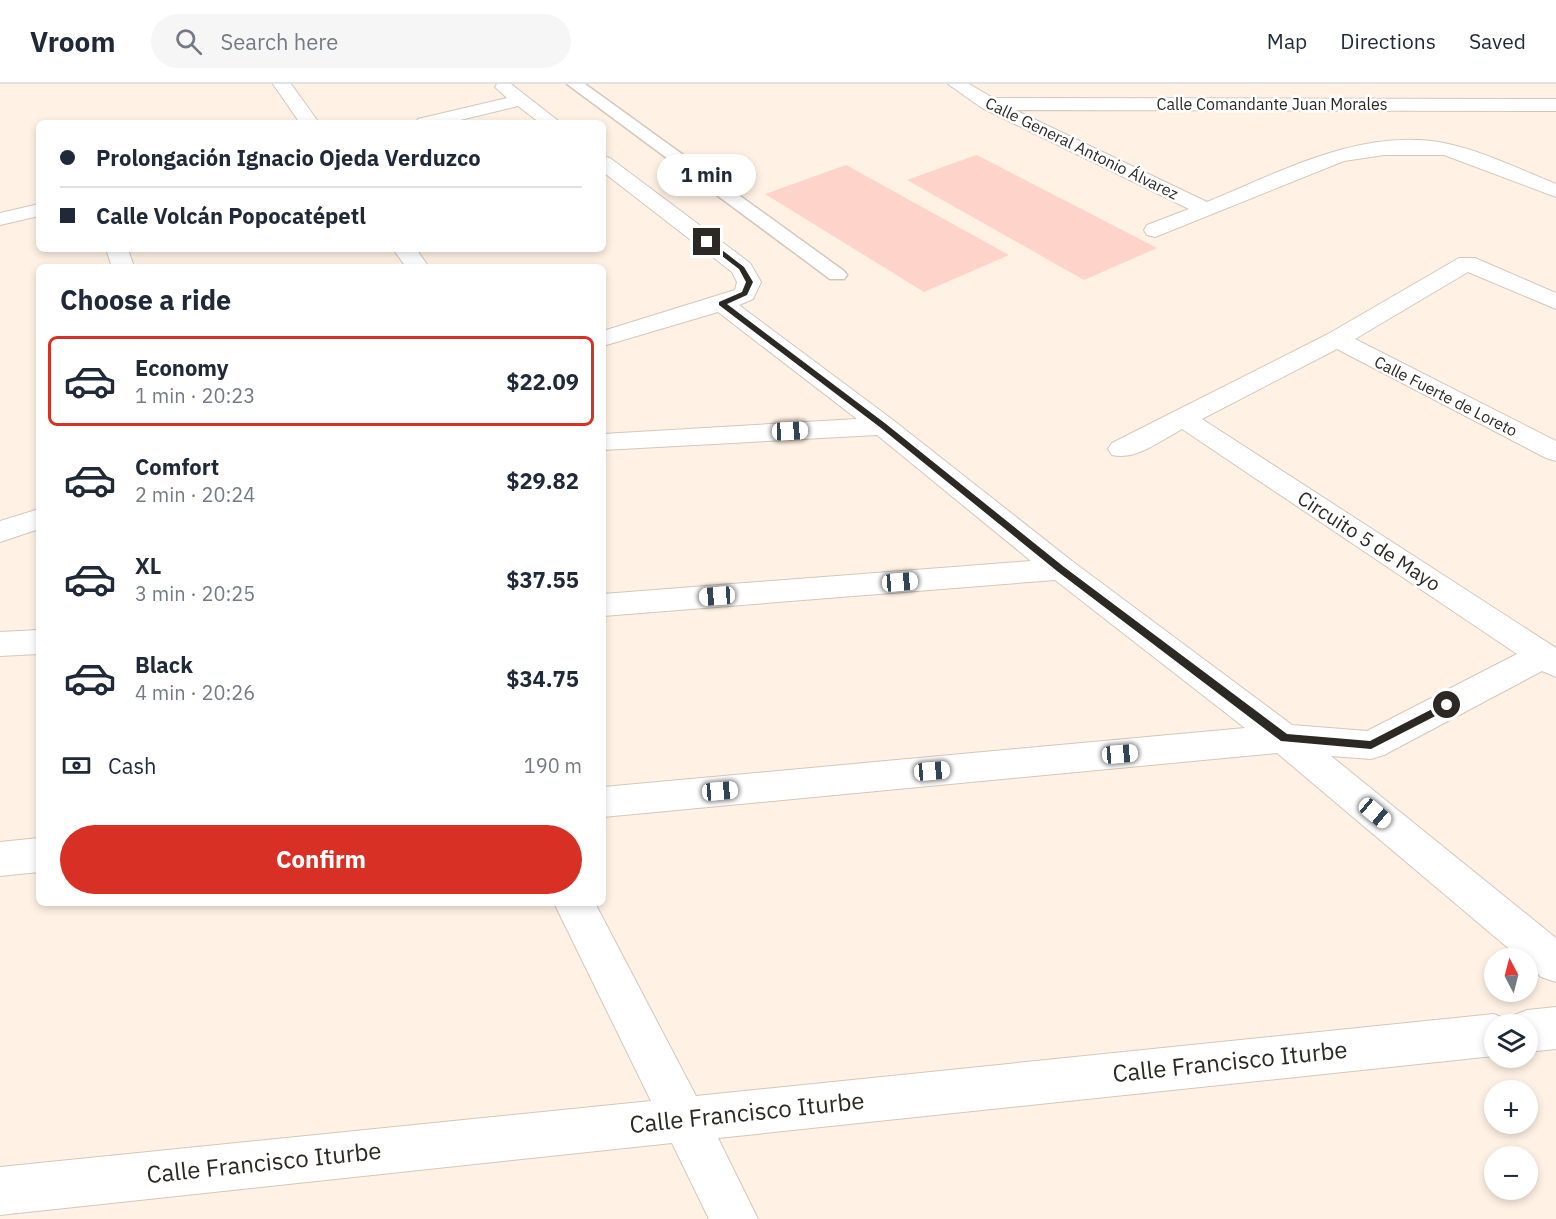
<!DOCTYPE html>
<meta charset="utf-8">
<style>
:root{--surface:#fff;--page:#f6f6f7;--text:#1f2937;--muted:#747a83;--line:#e0e1e3;--accent:#d93025}
body{margin:0;font-family:"IBM Plex Sans",sans-serif;background:var(--page);color:var(--text);height:100vh;display:flex;flex-direction:column;font-size:22px;white-space:nowrap}
*{box-sizing:border-box;margin:0}
p{font-size:20px;color:var(--muted)}
.icon{flex:none;width:33px;height:33px;fill:none;stroke:currentColor;stroke-width:2;stroke-linecap:round;stroke-linejoin:round}
.map{position:relative;flex:1;overflow:hidden}
.panel{position:absolute;left:36px;top:180px;width:570px;height:642px;display:flex;flex-direction:column;background:var(--surface);border-radius:9px;box-shadow:0 3px 9px #0003}
.panel>*{flex:none}
.guide{position:absolute;left:36px;top:36px;width:570px;height:132px;border-radius:9px;box-shadow:0 3px 9px #0003;display:grid;align-content:center;height:132px;padding:0 24px;background:var(--surface)}
.needle{width:39px;rotate:353deg}
.controls{position:absolute;left:1484px;top:864px;display:grid;gap:12px}
.controls a{display:grid;place-items:center;width:54px;height:54px;border-radius:50%;background:var(--surface);box-shadow:0 3px 9px #0003;font-size:30px}
.end{position:absolute;width:27px;height:27px;margin:-14px;border:8px solid #2c2823;background:#fff;box-shadow:0 0 0 3px #fff}
.from{border-radius:50%}
.bubble{position:absolute;height:42px;border-radius:21px;background:var(--surface);box-shadow:0 3px 9px #0003;font-size:20px;font-weight:800;line-height:42px;text-align:center}
.car{position:absolute;width:18px;height:36px;margin:-18px -9px;border-radius:8px;box-shadow:0 0 4px 2px #0007;background:linear-gradient(#fff 24%,#345 0 40%,#fff 0 76%,#345 0 86%,#fff 0)}
.guide b{display:flex;align-items:center;gap:21px;height:57px;font-size:22px}
.guide b+b{border-top:2px solid var(--line)}
.guide i{width:15px;height:15px;background:var(--text)}
ul{padding:0;list-style:none}
li{display:flex;align-items:center;gap:18px;height:90px;margin:0 12px 9px;padding:0 12px;border:3px solid transparent;border-radius:9px}
li div{flex:1}
li b{display:block;font-size:22px}
li em{font-style:normal;font-weight:800}
li.current{border-color:var(--accent)}
li>.icon{width:54px;height:54px;stroke-width:1.5}
h2{padding:0 24px;font-size:27px;line-height:72px}
.pay{display:flex;align-items:center;gap:15px;height:66px;padding:0 24px;font-size:22px}
.pay p{margin-inline-start:auto}
.cta{display:flex;gap:12px;margin-top:auto;padding:12px 24px}
.cta a{flex:1;height:69px;border-radius:36px;background:var(--accent);color:#fff;font-size:24px;font-weight:800;line-height:69px;text-align:center}
header{display:flex;align-items:center;gap:36px;box-sizing:border-box;height:84px;padding:0 30px;background:var(--surface);border-bottom:2px solid var(--line)}
header strong{font-size:28px}
nav{display:flex;gap:33px;margin-inline-start:auto;font-size:21px}
.search{width:420px;height:54px;background:var(--page);display:flex;align-items:center;gap:15px;box-sizing:border-box;padding:0 21px;border-radius:33px;color:var(--muted);font-size:22px}
.map>svg:first-child{display:block}
</style>
<header>
<strong>Vroom</strong>
<div class="search"><svg class="icon" aria-label="search" viewBox="0 0 24 24"><circle cx="10" cy="10" r="6"/><path d="M15 15l6 6"/></svg>Search here</div>
<nav><a>Map</a><a>Directions</a><a>Saved</a></nav>
</header>
<div class="map">
<svg width="1556" height="1135" viewBox="0 0 1556 1135">
<rect width="100%" height="100%" fill="#fff2e5"/>
<g fill="#fdd3ca">
<polygon points="976,71 977,71 1157,164 1084,196 907,96"/>
<polygon points="846,81 1009,171 924,208 765,110"/>
</g>
<g fill="none" stroke-linecap="round" stroke-linejoin="round">
<defs>
<polygon id="service" points="567,0 585,0 844,187 847,191 844,195 830,195"/>
<g id="minor">
<polygon points="273,0 291,0 319,39 300,39"/>
<polygon points="497,0 511,0 561,39 540,39 518,22 448,39 416,39 418,35 507,14 495,3"/>
<path d="M 948,0 L 969,0 L 993,14 L 1556,15 L 1556,27 L 1015,26 L 1207,118 C 1280,88 1362,43 1444,59 C 1483,67 1519,85 1556,100 L 1556,113 L 1444,71 L 1384,71 L 1344,77 L 1155,153 L 1147,151 L 1144,146 L 1147,141 L 1189,125 L 982,24 Z"/>
<path d="M 603,72 L 610,74 L 750,179 L 761,198 L 753,215 L 739,221 L 893,336 L 1072,477 L 1292,641 L 1367,647 L 1517,570 L 1182,345 C 1162,356 1135,377 1112,371 L 1108,365 L 1112,359 L 1328,250 L 1459,174 L 1475,174 L 1556,209 L 1556,225 L 1468,188 L 1355,255 L 1556,357 L 1556,377 L 1546,374 L 1337,265 L 1202,335 L 1556,564 L 1556,593 L 1542,587 L 1384,671 L 1371,675 L 1331,672 L 1556,854 L 1556,898 L 1541,893 L 1527,880 L 1527,874 L 1520,874 L 1277,669 L 603,733 L 603,703 L 1245,644 L 1055,496 L 603,532 L 603,510 L 1031,477 L 877,351 L 603,366 L 603,350 L 857,335 L 718,228 L 603,262 L 603,247 L 735,206 L 737,198 L 732,188 L 603,88 Z"/>
<polygon points="39,120 39,132 0,141 0,129"/>
<polygon points="106,165 128,165 134,183 112,183"/>
<polygon points="393,165 416,165 429,183 406,183"/>
<polygon points="39,425 39,445 0,458 0,437"/>
<polygon points="39,546 39,570 0,572 0,548"/>
<polygon points="39,754 39,788 0,792 0,758"/>
<polygon points="554,819 595,819 696,1012 1494,930 1510,937 1512,932 1527,926 1556,923 1556,965 1527,968 1527,940 1494,940 1494,972 718,1054 758,1135 709,1135 672,1059 0,1131 0,1083 651,1017"/>
</g>
</defs>
<use href="#service" stroke="#d3c7ba" stroke-width="3"/>
<use href="#minor" stroke="#d3c7ba" stroke-width="2"/>
<use href="#service" fill="#fff" fill-rule="evenodd"/>
<use href="#minor" fill="#fff" fill-rule="evenodd"/>
</g>
<polygon fill="#2c2823" points="705,156 709,156 744,183 753,198 747,211 727,220 886,340 1064,483 1287,650 1370,657 1444,619 1451,619 1451,624 1371,665 1281,657 1057,487 881,344 719,221 719,218 742,208 746,198 739,185 705,159"/>
<g text-anchor="middle" stroke-width="5" stroke-linejoin="round" paint-order="stroke">
<g font-size="16" fill="#2c2823" stroke="#fff">
<text x="1272" y="26">Calle Comandante Juan Morales</text>
<text transform="translate(1082 64) rotate(26)" y="6">Calle General Antonio Álvarez</text>
<text transform="translate(1446 312) rotate(27)" y="6">Calle Fuerte de Loreto</text>
</g>
<g font-size="20" fill="#2c2823" stroke="#fff">
<text transform="translate(1369 457) rotate(33)" y="7">Circuito 5 de Mayo</text>
</g>
<g font-size="24" fill="#2c2823" stroke="#fff">
<text transform="translate(1230 978) rotate(-6)" y="8">Calle Francisco Iturbe</text>
<text transform="translate(747 1029) rotate(-6)" y="8">Calle Francisco Iturbe</text>
<text transform="translate(264 1079) rotate(-6)" y="8">Calle Francisco Iturbe</text>
</g>
</g>
</svg>
<div class="controls">
<a><svg class="needle" viewBox="-14 -14 28 28"><path d="M0-13l5 13h-10z" fill="#e53935"/><path d="M0 13l5-13h-10z" fill="#747a83"/></svg></a>
<a><svg class="icon" aria-label="layers" viewBox="0 0 24 24"><path d="M12 4l9 5-9 5-9-5zM3 14l9 5 9-5"/></svg></a>
<a>+</a>
<a>−</a>
</div>
<i class="end from" style="left:1447px;top:621px"></i>
<i class="end" style="left:707px;top:158px"></i>
<div class="bubble" style="left:657px;top:70px;width:99px">1 min</div>
<i class="car" style="left:790px;top:347px;rotate:87deg"></i>
<i class="car" style="left:900px;top:498px;rotate:85deg"></i>
<i class="car" style="left:717px;top:512px;rotate:266deg"></i>
<i class="car" style="left:1120px;top:670px;rotate:85deg"></i>
<i class="car" style="left:932px;top:687px;rotate:85deg"></i>
<i class="car" style="left:720px;top:707px;rotate:85deg"></i>
<i class="car" style="left:1375px;top:729px;rotate:130deg"></i>
<div class="guide">
<b><i class="from"></i>Prolongación Ignacio Ojeda Verduzco</b>
<b><i></i>Calle Volcán Popocatépetl</b>
</div>
<section class="panel">
<h2>Choose a ride</h2>
<ul>
<li class="current"><svg class="icon" aria-label="car" viewBox="0 0 24 24"><path d="M5 17H2v-5l4-1 3-4h7l3 4 3 1v5h-3M9 17h6M6 11h13"/><circle cx="7" cy="17" r="2"/><circle cx="17" cy="17" r="2"/></svg><div><b>Economy</b><p>1 min · 20:23</p></div><em>$22.09</em></li>
<li><svg class="icon" aria-label="car" viewBox="0 0 24 24"><path d="M5 17H2v-5l4-1 3-4h7l3 4 3 1v5h-3M9 17h6M6 11h13"/><circle cx="7" cy="17" r="2"/><circle cx="17" cy="17" r="2"/></svg><div><b>Comfort</b><p>2 min · 20:24</p></div><em>$29.82</em></li>
<li><svg class="icon" aria-label="car" viewBox="0 0 24 24"><path d="M5 17H2v-5l4-1 3-4h7l3 4 3 1v5h-3M9 17h6M6 11h13"/><circle cx="7" cy="17" r="2"/><circle cx="17" cy="17" r="2"/></svg><div><b>XL</b><p>3 min · 20:25</p></div><em>$37.55</em></li>
<li><svg class="icon" aria-label="car" viewBox="0 0 24 24"><path d="M5 17H2v-5l4-1 3-4h7l3 4 3 1v5h-3M9 17h6M6 11h13"/><circle cx="7" cy="17" r="2"/><circle cx="17" cy="17" r="2"/></svg><div><b>Black</b><p>4 min · 20:26</p></div><em>$34.75</em></li>
</ul>
<div class="pay"><svg class="icon" aria-label="cash" viewBox="0 0 24 24"><path d="M3 7h18v10H3z"/><circle cx="12" cy="12" r="2"/></svg>Cash<p>190 m</p></div>
<div class="cta"><a>Confirm</a></div>
</section>
</div>
